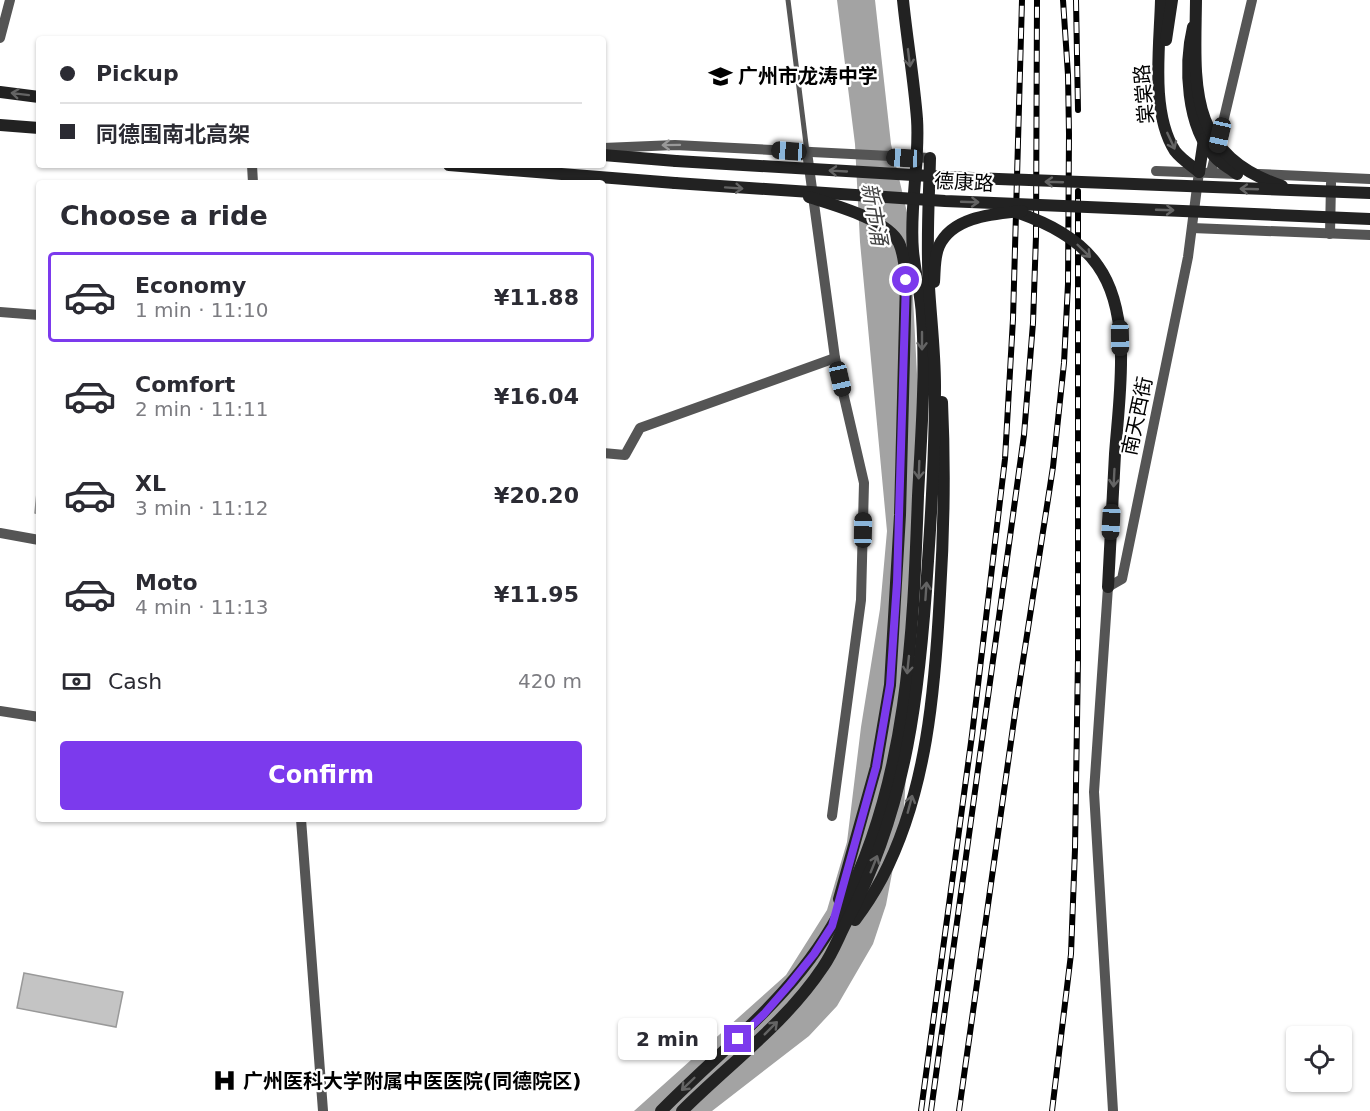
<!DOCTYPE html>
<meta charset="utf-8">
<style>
:root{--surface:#fff;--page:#f2f2f3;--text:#2b2b33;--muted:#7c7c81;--line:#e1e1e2;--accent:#7c3aed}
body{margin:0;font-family:"DejaVu Sans","Noto Sans SC",sans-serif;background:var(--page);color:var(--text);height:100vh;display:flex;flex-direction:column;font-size:22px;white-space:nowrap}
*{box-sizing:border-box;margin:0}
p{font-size:20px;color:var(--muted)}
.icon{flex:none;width:33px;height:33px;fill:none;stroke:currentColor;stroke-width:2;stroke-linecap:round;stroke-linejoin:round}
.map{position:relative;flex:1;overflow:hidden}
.panel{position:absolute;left:36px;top:180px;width:570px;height:642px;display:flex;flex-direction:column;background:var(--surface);border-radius:6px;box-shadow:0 2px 4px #0004}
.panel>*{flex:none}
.hud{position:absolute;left:36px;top:36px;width:570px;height:132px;border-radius:6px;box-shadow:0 2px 4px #0004;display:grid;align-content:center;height:132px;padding:0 24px;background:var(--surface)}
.buttons{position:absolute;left:1286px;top:1026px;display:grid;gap:12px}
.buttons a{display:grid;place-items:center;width:66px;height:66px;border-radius:6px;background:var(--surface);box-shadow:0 2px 4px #0004;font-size:30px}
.end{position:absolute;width:27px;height:27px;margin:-14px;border:8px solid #7c3aed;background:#fff;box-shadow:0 0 0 3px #fff}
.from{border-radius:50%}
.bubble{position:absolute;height:42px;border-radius:6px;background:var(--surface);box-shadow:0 2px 4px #0004;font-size:20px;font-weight:600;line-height:42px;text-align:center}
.car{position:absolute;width:18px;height:36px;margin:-18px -9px;border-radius:8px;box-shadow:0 0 4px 2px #0007;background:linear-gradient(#222 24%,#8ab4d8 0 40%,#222 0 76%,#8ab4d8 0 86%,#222 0)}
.hud b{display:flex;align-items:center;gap:21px;height:57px;font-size:22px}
.hud b+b{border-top:2px solid var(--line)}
.hud i{width:15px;height:15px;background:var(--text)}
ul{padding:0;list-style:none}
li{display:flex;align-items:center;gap:18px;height:90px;margin:0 12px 9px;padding:0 12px;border:3px solid transparent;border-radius:6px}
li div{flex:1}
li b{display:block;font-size:22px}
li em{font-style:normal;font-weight:600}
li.on{border-color:var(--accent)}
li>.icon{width:54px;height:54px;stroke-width:1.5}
h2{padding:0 24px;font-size:27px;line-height:72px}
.pay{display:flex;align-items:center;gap:15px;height:66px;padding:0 24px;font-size:22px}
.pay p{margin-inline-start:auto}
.action{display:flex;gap:12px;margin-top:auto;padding:12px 24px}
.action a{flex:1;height:69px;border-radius:6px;background:var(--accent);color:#fff;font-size:24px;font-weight:600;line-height:69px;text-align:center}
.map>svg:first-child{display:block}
</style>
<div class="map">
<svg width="1370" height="1111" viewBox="0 0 1370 1111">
<rect width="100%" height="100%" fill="#fff"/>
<polygon fill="#a3a3a3" points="837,0 875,0 891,144 909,221 922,470 904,810 886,905 873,944 837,1006 809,1036 712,1111 634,1111 786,975 827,910 847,842 861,727 880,609 887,531 860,242 855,144"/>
<g fill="#c4c4c4" stroke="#999" stroke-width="1.5">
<polygon points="39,472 39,514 35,513"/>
<polygon points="24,973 123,992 116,1027 17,1008"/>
</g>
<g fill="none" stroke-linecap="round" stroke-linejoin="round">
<polyline stroke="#555" stroke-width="5" points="788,0 807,152"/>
<g stroke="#555" stroke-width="10">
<polyline points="0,38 10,0"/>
<polyline points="603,148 675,145 930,158"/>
<polyline points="807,152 835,358 864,483 861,600 832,816"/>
<polyline points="252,165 253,183"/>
<polyline points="1156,171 1238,174"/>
<polyline points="1211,173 1252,0"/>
<polyline points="1259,174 1370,179"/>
<polyline points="1192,228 1370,235"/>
<polyline points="1330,234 1331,183"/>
<polyline points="0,312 39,315"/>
<polyline points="603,453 625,455 640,428 835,358"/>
<polyline points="0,533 39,540"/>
<polyline points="0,711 39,717"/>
<polyline points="301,819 323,1111"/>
<polyline points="1113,1111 1094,792 1108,587 1122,579 1188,257 1199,172"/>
</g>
<g stroke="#222" stroke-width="12">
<path d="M 1161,0 C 1160,45 1150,112 1175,151 C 1181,159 1192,166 1199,172"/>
<path d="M 1193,27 C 1184,65 1186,127 1215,157 C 1221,164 1230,168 1237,174"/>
<polyline points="1166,40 1172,0"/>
<polyline points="0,92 39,97"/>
<polyline points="0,125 39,128"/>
<polyline points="603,155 676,161"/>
<polyline points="449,165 675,183"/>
<polyline points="1199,172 1204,139"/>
<polyline points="839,899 876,767 890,685 900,515 906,280"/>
<path d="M 855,920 C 865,907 874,893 882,878 C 927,792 935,689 940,594 C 944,530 945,466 942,402"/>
<path d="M 661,1111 C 727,1044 799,993 843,906 C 908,779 913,635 918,496 C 921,437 926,376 922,316 C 921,294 915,273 913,251 C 909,207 920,163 917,119 C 914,80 907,40 903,0"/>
<path d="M 682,1111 C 729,1064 786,1023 823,967 C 833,953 839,936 847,921 C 908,805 920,690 928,561 C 932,503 935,444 935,386 C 935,353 931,320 929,287 C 926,244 929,201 930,158"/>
</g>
<defs>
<g id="rail">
<polyline points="1076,0 1078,110"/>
<polyline points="921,1111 972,735 1005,459 1013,319 1022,0"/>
<polyline points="931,1111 1024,435 1033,323 1036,236 1037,0"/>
<polyline points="959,1111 1016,706 1053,467 1064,363 1068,284 1069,134 1068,75 1063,0"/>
<polyline points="1052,1111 1071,954 1075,849 1078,659 1078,191"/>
</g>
</defs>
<use href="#rail" stroke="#000" stroke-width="6"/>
<use href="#rail" stroke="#fff" stroke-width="4" stroke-dasharray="11" stroke-linecap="butt"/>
<g stroke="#222" stroke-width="12">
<path d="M 1196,0 C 1195,84 1186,154 1282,186"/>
<polyline points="676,161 947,177 1370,193"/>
<polyline points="675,183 945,201 1370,219"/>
<path d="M 809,197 C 834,205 887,219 899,243 C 904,254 905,268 906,280"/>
<path d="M 1016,212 C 1047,223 1079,238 1098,266 C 1133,315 1119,397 1115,454 C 1113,498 1110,543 1108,587"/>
<path d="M 934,282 C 935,270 934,257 939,246 C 953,216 994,214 1022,211"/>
</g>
</g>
<defs><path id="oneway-shaft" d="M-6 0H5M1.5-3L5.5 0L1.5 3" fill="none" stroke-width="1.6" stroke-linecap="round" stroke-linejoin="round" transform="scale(1.5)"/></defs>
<g stroke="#646464">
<use href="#oneway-shaft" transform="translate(909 58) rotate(83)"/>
<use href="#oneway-shaft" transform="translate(20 94) rotate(-173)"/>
<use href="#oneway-shaft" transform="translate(1171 141) rotate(65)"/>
<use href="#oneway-shaft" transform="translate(838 171) rotate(-177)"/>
<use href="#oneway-shaft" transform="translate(1054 182) rotate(-178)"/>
<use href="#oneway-shaft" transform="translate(734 188) rotate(4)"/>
<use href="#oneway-shaft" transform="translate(1249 189) rotate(-178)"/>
<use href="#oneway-shaft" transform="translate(970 202) rotate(2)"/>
<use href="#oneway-shaft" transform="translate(1165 210) rotate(2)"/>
<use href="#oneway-shaft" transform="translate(1084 251) rotate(44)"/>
<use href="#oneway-shaft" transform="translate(922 341) rotate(90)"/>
<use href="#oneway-shaft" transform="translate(919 470) rotate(92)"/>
<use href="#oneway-shaft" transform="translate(1114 478) rotate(93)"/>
<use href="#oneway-shaft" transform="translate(926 591) rotate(-86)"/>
<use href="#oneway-shaft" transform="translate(908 665) rotate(96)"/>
<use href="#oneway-shaft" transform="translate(910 804) rotate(-75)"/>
<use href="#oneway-shaft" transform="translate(874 864) rotate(-68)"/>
<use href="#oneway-shaft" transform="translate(771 1028) rotate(-45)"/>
<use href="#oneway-shaft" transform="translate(688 1084) rotate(136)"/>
</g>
<use stroke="#999" href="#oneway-shaft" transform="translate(671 145) rotate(179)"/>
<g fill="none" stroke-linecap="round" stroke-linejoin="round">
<polyline stroke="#7c3aed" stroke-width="8" points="738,1039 764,1014 790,984 814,954 832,926 876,767 890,685 897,582 906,280"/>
</g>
<defs>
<symbol id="school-bare" viewBox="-9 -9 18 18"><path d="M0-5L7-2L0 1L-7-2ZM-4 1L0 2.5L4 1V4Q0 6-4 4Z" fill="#000" stroke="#fff" stroke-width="2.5" paint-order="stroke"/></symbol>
<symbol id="hospital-bare" viewBox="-9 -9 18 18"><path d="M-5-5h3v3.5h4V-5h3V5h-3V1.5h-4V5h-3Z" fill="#000" stroke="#fff" stroke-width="2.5" paint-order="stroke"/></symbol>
</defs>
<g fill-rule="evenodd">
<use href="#school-bare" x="704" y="60" width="33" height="33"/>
<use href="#hospital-bare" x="208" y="1064" width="33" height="33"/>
</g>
<g text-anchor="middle" stroke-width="4.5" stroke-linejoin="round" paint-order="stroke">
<g font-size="20" font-weight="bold" fill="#000" stroke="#fff" text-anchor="start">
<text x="738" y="83">广州市龙涛中学</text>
<text x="243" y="1088">广州医科大学附属中医医院(同德院区)</text>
</g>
<g font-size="20" fill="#000" stroke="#fff">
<text transform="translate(1144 94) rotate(-95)" y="7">棠棠路</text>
<text transform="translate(964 182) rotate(3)" y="7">德康路</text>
<text transform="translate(1137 416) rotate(-78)" y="7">南天西街</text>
</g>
<g font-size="21" font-style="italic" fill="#444" stroke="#fff">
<text transform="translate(874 214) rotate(80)" y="7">新市涌</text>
</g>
</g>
</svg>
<div class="buttons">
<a><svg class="icon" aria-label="locate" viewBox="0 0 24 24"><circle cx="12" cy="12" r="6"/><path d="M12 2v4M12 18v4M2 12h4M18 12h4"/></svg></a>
</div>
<i class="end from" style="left:906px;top:280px"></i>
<i class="end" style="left:738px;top:1039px"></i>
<div class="bubble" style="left:618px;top:1018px;width:99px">2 min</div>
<i class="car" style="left:1220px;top:135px;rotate:193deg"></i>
<i class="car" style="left:789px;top:151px;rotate:274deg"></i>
<i class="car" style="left:904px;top:158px;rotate:273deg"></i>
<i class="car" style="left:1120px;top:338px;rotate:179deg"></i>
<i class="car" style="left:840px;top:379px;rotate:167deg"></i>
<i class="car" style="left:1111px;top:522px;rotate:183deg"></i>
<i class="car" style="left:863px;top:530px;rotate:1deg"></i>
<div class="hud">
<b><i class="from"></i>Pickup</b>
<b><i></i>同德围南北高架</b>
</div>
<section class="panel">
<h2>Choose a ride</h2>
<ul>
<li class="on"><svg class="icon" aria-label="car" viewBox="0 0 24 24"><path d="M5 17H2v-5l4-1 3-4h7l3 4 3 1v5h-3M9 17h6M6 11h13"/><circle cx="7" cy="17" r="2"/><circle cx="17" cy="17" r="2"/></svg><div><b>Economy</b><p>1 min · 11:10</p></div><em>¥11.88</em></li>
<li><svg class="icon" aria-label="car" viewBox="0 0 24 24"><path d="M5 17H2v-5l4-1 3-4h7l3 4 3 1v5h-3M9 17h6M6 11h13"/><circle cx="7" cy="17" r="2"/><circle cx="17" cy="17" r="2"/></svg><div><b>Comfort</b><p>2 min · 11:11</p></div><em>¥16.04</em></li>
<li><svg class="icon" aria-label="car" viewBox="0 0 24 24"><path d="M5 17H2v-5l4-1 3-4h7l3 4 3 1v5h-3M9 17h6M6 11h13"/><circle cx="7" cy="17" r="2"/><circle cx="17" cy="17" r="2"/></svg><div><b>XL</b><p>3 min · 11:12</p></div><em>¥20.20</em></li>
<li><svg class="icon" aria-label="car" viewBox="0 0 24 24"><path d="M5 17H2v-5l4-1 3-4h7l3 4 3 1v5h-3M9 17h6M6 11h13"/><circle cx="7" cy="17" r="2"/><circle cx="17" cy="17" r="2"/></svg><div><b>Moto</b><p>4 min · 11:13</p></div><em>¥11.95</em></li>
</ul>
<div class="pay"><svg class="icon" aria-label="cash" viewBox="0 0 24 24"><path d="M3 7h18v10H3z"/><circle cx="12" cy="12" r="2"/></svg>Cash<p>420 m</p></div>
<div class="action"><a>Confirm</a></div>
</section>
</div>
